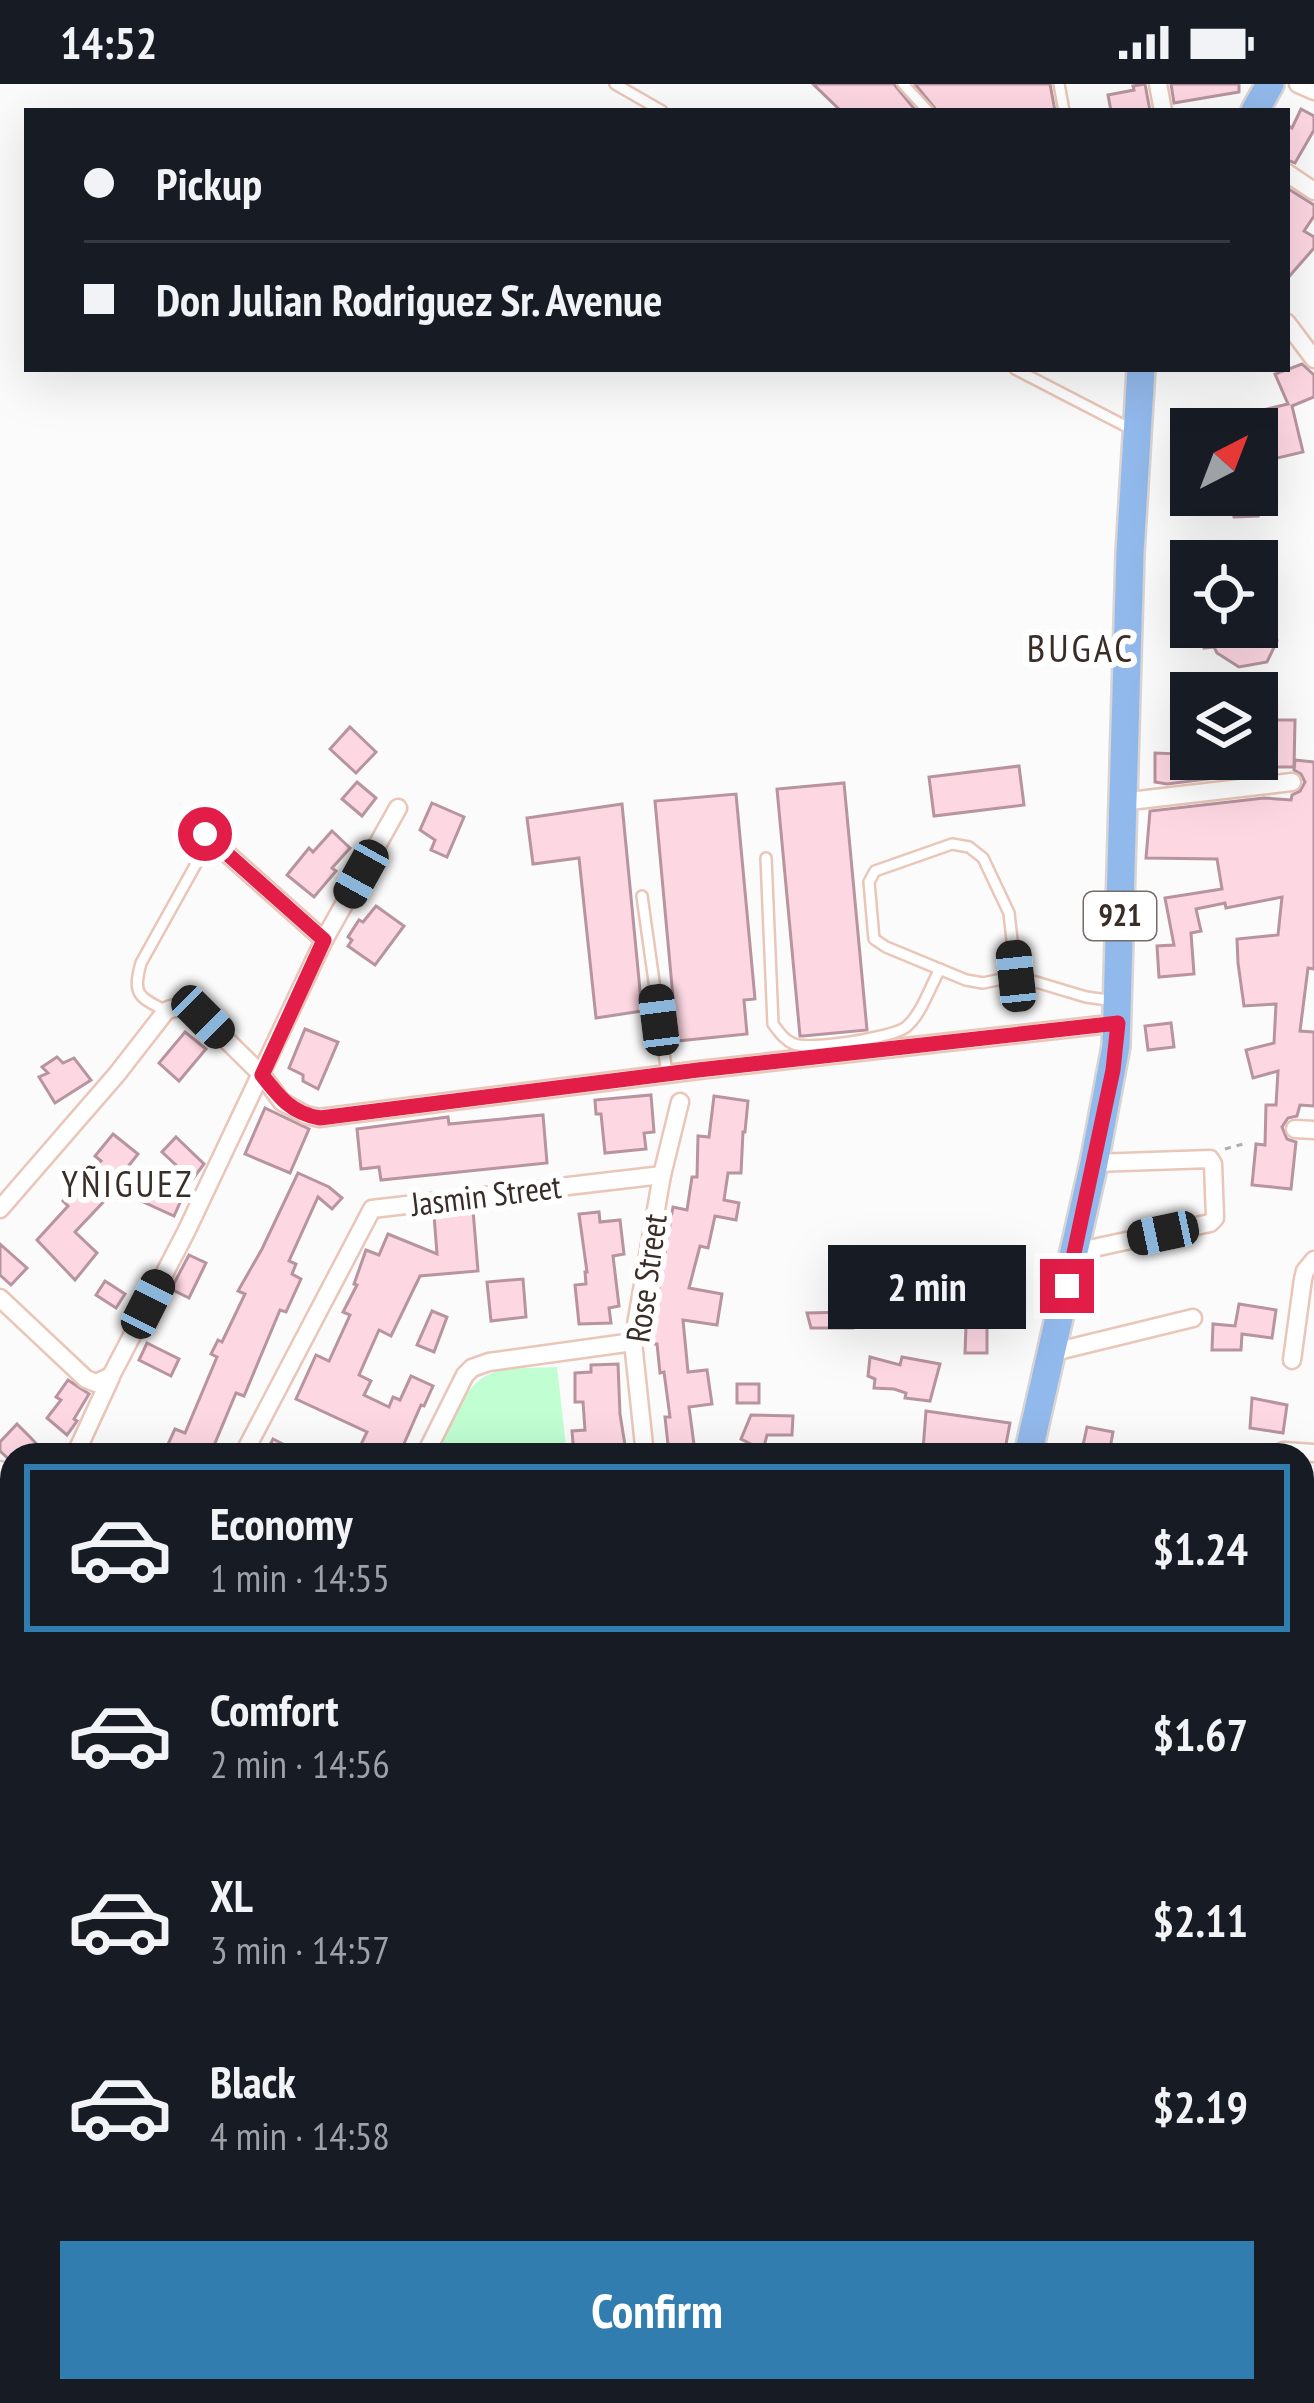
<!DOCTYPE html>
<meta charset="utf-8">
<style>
:root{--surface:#171b24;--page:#20242c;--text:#f1f3f6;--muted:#9ea1a6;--line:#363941;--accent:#327db0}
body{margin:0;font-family:"PT Sans Narrow",sans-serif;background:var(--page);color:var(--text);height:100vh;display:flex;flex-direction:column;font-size:45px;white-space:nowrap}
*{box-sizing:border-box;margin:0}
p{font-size:39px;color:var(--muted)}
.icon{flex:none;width:66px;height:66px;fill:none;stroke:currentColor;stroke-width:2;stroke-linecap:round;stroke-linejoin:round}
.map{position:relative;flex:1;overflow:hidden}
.details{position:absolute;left:0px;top:1359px;width:1314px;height:960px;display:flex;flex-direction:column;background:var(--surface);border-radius:36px 36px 0 0;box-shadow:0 12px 48px #0002}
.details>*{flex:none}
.banner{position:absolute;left:24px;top:24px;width:1266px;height:264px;border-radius:0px;box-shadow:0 12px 48px #0002;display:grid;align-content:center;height:264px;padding:0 60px;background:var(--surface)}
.needle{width:78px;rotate:42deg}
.tools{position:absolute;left:1170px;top:324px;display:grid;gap:24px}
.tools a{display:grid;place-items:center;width:108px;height:108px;border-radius:0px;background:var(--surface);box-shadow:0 12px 48px #0002;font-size:60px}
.end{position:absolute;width:54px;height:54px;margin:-27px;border:15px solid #e11d48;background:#fff;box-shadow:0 0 0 6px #fff}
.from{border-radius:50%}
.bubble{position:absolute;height:84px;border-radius:0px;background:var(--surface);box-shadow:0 12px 48px #0002;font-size:39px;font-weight:700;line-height:84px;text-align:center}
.car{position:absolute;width:36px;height:72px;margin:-36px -18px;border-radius:15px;box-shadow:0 0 9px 3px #0007;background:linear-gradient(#222 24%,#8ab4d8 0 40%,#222 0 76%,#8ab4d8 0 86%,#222 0)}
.banner b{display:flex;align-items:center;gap:42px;height:114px;font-size:45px}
.banner b+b{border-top:3px solid var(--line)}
.banner i{width:30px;height:30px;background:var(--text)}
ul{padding:21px 0 0;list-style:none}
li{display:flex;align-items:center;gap:36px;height:168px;margin:0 24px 18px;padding:0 36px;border:6px solid transparent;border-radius:0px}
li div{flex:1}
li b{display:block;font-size:45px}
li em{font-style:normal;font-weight:700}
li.selected{border-color:var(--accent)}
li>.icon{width:108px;height:108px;stroke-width:1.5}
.action{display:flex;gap:24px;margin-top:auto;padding:24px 60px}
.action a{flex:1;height:138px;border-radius:0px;background:var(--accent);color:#fff;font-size:48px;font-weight:700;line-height:138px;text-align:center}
.status{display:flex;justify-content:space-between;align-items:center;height:84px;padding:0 60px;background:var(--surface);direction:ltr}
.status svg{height:33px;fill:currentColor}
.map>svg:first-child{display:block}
</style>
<div class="status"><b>14:52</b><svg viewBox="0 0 49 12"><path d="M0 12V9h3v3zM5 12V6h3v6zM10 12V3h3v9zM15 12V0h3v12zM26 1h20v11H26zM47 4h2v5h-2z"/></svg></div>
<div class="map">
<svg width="1314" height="2319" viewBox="0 0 1314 2319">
<rect width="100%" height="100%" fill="#fbfbfb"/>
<path fill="#c1fed2" d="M 557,1283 L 567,1371 L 437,1371 C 451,1342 463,1295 498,1287 C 517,1283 538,1284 557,1283 Z"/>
<g fill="#fdd7e2" stroke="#b7949f" stroke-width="3">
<polygon points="813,0 894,0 916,27 841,27"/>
<polygon points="915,0 1050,0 1055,27 937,27"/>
<polygon points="1145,0 1150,27 1111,27 1108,11 1134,6 1133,2"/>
<polygon points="1171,0 1239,0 1239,8 1174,19"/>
<polygon points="1301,25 1314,32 1314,46 1295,79 1287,76 1287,41 1292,44"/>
<polygon points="1287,104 1314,121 1314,132 1304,147 1314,153 1314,164 1287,195"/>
<polygon points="1302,280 1314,291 1314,313 1292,322 1303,368 1265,377 1258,351 1264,349 1259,327 1288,320 1275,290"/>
<polygon points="1230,411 1253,411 1258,432 1234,433"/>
<polygon points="1191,487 1191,508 1178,509 1176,488"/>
<polygon points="1257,508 1271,521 1277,557 1267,578 1239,583 1217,569 1214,563 1204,564 1201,543 1257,543"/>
<polygon points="1271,606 1275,636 1295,636 1294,683 1264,683 1264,688 1167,700 1155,698 1155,669 1180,670 1172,621 1191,618 1191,675 1257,675 1257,608"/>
<polygon points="350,643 376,668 356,689 330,665"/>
<polygon points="1295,676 1314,678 1314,885 1308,884 1300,947 1314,948 1314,1022 1300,1021 1297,1032 1288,1034 1282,1043 1287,1055 1296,1058 1291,1105 1252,1101 1256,1060 1265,1061 1266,1021 1276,1021 1278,987 1253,994 1246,966 1274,959 1276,920 1244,922 1238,879 1237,855 1278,851 1282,813 1226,824 1225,819 1196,825 1201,847 1191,849 1194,890 1159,893 1157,862 1174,861 1165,814 1222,805 1217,775 1146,774 1150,727 1264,714 1291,716 1292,711 1300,707 1305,698 1301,690 1294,686"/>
<polygon points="1019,682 1024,721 934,732 929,693"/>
<polygon points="357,698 376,714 362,732 342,715"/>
<polygon points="844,699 867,946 803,952 800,952 777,705"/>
<polygon points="736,710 755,915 744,916 747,950 677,957 655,717"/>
<polygon points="432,719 464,733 447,773 431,766 435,756 420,746"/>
<polygon points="622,720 642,927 596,934 579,774 533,780 527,734"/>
<polygon points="332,747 350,764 332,784 336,787 314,813 287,791 309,764 313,768"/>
<polygon points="376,822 404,842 375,881 348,862 352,856 348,853 359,836 363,838"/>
<polygon points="1171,939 1174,963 1148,966 1145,942"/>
<polygon points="305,945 338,958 318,1005 303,997 303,991 289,984"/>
<polygon points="185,948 206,965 179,997 159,979"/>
<polygon points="57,973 63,979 74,974 91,996 55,1019 39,993 48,989 42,983"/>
<polygon points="651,1011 654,1048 644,1049 646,1065 605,1069 601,1030 596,1030 595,1016"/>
<polygon points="714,1012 748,1017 745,1048 743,1048 741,1089 728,1089 724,1116 739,1119 736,1136 715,1132 708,1164 700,1162 689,1204 722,1210 717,1241 683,1236 688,1288 707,1286 712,1320 689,1323 695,1368 669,1370 665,1333 670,1333 664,1288 660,1289 657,1260 649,1260 673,1123 687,1126 692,1093 697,1093 698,1052 709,1053"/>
<polygon points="265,1024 309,1045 290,1089 245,1070"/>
<polygon points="543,1031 547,1079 381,1096 379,1083 361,1085 357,1045 448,1033 449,1040"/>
<polygon points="113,1050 138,1070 107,1109 109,1112 75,1148 97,1169 75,1196 37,1156 68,1122 63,1117 101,1077 95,1072"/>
<polygon points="176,1053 204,1080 192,1096 162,1068"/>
<polygon points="298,1089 329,1103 342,1114 332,1125 318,1113 289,1177 296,1180 292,1190 301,1195 286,1228 280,1226 244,1312 236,1309 210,1371 163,1371 175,1345 185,1349 217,1273 211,1270 218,1256 222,1258 245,1210 238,1207 262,1165"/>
<polygon points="147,1096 183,1112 174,1132 139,1116"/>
<polygon points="473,1126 478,1187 420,1192 391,1252 379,1246 359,1291 371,1297 364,1311 389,1323 393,1313 400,1316 411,1292 433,1302 424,1322 421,1321 399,1371 356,1371 367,1348 296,1315 316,1271 329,1277 350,1231 343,1228 357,1201 354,1200 366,1166 379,1171 388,1150 437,1170 434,1131"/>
<polygon points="599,1128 600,1138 620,1136 624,1170 613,1172 619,1222 609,1224 611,1239 579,1240 575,1201 586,1200 585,1188 587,1188 579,1130"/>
<polygon points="0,1160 27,1184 11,1201 0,1191"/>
<polygon points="189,1171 206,1179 189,1214 171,1205"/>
<polygon points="523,1195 526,1233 491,1237 487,1198"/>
<polygon points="105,1197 125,1210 116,1224 96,1211"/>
<polygon points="971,1219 971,1222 1016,1223 1016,1242 987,1241 987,1269 965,1269 966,1242 932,1243 931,1220"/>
<polygon points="1239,1220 1276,1226 1272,1254 1242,1250 1241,1266 1212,1266 1213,1240 1235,1242"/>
<polygon points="432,1227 447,1233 434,1268 417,1261"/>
<polygon points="853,1228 853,1244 811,1244 807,1229"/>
<polygon points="147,1259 179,1275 171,1292 139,1276"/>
<polygon points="870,1273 900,1281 902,1273 940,1280 930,1317 905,1314 906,1309 894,1305 874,1304 875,1295 868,1292"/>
<polygon points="618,1280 620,1330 625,1361 620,1361 621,1371 574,1371 572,1347 585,1346 583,1318 575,1318 575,1289 591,1288 591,1281"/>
<polygon points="68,1296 89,1310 74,1335 77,1337 75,1340 67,1351 47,1334 61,1316 56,1313"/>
<rect x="737" y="1300" width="22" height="19"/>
<polygon points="1252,1314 1287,1321 1283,1349 1250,1344"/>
<polygon points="926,1327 1010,1339 1004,1371 975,1367 975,1371 947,1371 923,1366"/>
<polygon points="751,1331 793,1332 792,1351 767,1351 763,1366 741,1355"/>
<polygon points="17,1340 30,1353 47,1371 12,1371 12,1378 0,1367 0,1358"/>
<polygon points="1087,1343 1113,1348 1109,1370 1082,1366"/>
<polygon points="273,1355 305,1371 265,1371"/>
</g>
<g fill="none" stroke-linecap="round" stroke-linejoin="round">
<defs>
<g id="service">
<polyline points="615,0 662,27"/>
<polyline points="903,0 928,27"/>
<polyline points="1059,0 1064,27"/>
<polyline points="1015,285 1133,346"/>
<path d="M 766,774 L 773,940 C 779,948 784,956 794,960 C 809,966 892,954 906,943 C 921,931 930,903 940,885"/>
<polyline points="642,812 667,990"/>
<polyline points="1016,892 1009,829 983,774 969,763 952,760 875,787 869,798 874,855 886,863 966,896 983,899 1016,892 1086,913 1115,917"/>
<path d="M 166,927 C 139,913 132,911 141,879 L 196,780"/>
<polyline points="1302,1585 1314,1587"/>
<polyline points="1302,1626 1314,1628"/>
<polyline points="1302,2085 1314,2073"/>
</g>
<g id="minor">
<polyline points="1158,0 1163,27"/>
<polyline points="1298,0 1314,7"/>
<polyline points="1287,89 1314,107"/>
<polyline points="1287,239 1314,275"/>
<polyline points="1121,718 1292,698"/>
<polyline points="205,750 324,856"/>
<polyline points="1295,1045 1314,1046"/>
<path d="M 0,1125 L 117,990 L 166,927 C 180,920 191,925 203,933 L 262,991 L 282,1018 L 306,1031 L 319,1034 L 699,986 L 1118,939"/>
<polyline points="1075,1168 1210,1139 1215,1134 1213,1080 1210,1075 1094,1079"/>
<polyline points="0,1214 86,1295 96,1299 111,1292 186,1148 324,856 398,724"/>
<polyline points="1050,1269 1193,1234"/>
<polyline points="1292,1276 1303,1195 1305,1187 1314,1176"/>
<polyline points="1283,1367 1314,1369"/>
<polyline points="75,1371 111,1293"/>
<polyline points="243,1371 372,1125 662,1091"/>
<polyline points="425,1371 465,1291 472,1284 489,1278 633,1258"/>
<polyline points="645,1371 633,1258 662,1091 680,1018"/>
<polyline points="0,1386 12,1397"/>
<polyline points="0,1567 12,1543"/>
<polyline points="1302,1664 1314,1665"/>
<polyline points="0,1774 12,1779"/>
<polyline points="0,1885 12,1891"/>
<polyline points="454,2319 460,2307"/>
</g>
<g id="primary">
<polyline points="1255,27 1270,0"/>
<polyline points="1028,1371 1094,1079 1116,962 1130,469 1141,285"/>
<polyline points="835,2319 837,2307"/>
</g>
</defs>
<use href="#service" stroke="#e9c6b7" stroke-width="14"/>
<use href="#minor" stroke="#e9c6b7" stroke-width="21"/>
<use href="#primary" stroke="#d8d5d4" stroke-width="32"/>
<polyline stroke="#b2adab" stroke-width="3" stroke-dasharray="6 6" stroke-linecap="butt" points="1225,1065 1243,1060"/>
<use href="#service" stroke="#fff" stroke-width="9"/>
<use href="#minor" stroke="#fff" stroke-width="16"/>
<use href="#primary" stroke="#92b9eb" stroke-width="27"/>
</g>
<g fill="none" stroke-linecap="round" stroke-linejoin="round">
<path stroke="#e11d48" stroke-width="15" d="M 205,750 L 324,856 L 262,991 C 279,1013 291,1029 320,1034 L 698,986 L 1118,939 L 1113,986 L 1067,1202"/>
</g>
<g text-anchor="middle" stroke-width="12" stroke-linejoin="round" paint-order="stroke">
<rect fill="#fff" stroke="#756c68" stroke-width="3" x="1084" y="808" width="72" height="48" rx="9"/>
<g font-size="30" font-weight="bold" fill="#3a2d27">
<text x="1120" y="842">921</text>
</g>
<g font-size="33" fill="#3a2d27" stroke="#fff">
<text transform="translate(486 1111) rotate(-7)" y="12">Jasmin Street</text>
<text transform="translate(646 1194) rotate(-82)" y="12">Rose Street</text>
</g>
<g font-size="36" letter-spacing="3" fill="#3a2d27" stroke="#fff">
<text x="128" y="1113">YÑIGUEZ</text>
</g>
<g font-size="39" letter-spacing="3" fill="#3a2d27" stroke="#fff">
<text x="1081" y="578">BUGAC</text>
</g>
</g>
</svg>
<div class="tools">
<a><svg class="needle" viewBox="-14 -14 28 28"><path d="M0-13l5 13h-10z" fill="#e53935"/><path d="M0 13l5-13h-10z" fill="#9ea1a6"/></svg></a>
<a><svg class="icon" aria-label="locate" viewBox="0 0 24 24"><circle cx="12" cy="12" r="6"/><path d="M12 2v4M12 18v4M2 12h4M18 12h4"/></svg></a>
<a><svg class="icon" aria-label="layers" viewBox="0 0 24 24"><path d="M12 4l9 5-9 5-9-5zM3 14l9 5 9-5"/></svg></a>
</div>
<i class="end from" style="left:205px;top:750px"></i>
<i class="end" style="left:1067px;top:1202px"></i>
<div class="bubble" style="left:828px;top:1161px;width:198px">2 min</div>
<i class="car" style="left:361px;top:790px;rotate:209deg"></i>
<i class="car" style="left:1016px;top:892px;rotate:354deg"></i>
<i class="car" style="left:203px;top:933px;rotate:135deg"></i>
<i class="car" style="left:659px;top:936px;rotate:353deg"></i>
<i class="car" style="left:1163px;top:1149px;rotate:258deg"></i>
<i class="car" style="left:148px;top:1220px;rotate:27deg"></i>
<div class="banner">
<b><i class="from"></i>Pickup</b>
<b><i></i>Don Julian Rodriguez Sr. Avenue</b>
</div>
<section class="details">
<ul>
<li class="selected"><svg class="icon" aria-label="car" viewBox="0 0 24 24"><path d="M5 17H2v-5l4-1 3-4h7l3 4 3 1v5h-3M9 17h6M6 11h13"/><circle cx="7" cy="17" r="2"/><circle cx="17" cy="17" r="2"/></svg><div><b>Economy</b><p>1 min · 14:55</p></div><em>$1.24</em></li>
<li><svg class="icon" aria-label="car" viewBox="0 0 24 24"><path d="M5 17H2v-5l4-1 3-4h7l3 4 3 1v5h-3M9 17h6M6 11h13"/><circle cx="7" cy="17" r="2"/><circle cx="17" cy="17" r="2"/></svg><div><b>Comfort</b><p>2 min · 14:56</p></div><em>$1.67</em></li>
<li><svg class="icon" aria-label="car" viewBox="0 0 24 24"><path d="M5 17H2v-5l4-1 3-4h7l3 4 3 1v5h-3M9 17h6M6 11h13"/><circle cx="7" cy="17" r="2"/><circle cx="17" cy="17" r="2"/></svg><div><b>XL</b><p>3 min · 14:57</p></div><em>$2.11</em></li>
<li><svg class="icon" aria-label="car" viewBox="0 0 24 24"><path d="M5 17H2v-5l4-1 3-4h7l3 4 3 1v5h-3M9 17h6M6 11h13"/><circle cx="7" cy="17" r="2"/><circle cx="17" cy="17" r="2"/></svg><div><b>Black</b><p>4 min · 14:58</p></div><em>$2.19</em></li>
</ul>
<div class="action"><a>Confirm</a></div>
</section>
</div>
